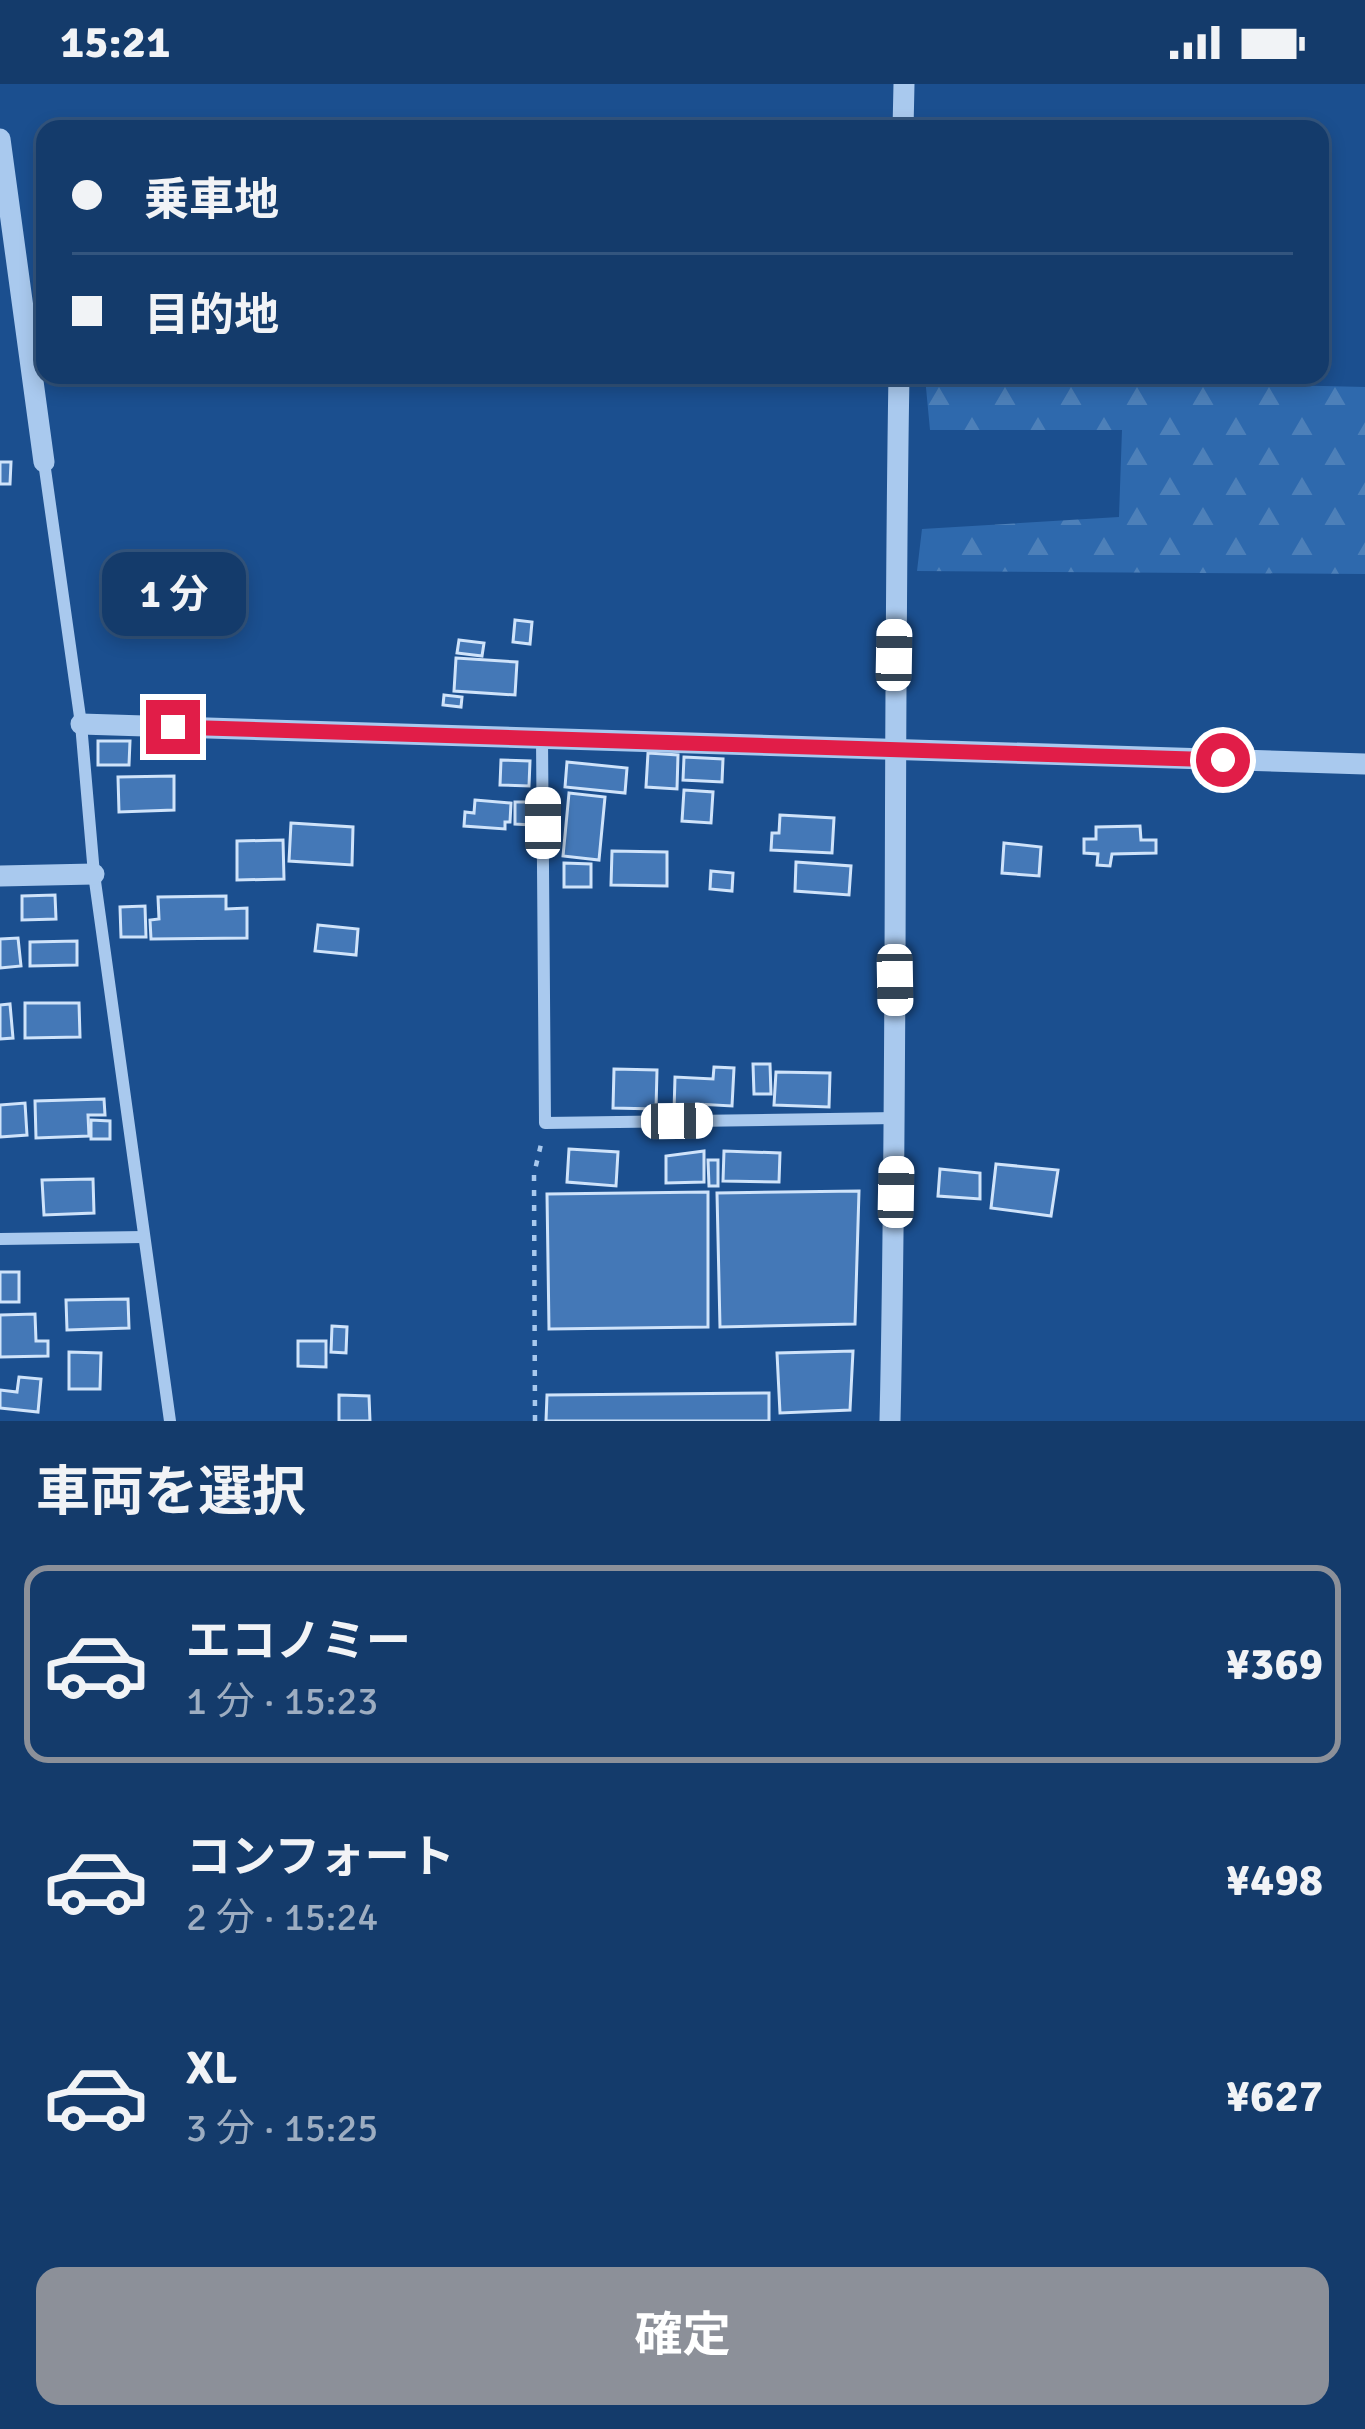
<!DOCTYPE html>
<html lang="ja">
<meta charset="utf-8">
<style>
:root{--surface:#143b6b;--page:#214673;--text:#f1f3f6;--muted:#9dadc1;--line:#33557e;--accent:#8c9099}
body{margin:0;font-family:Signika,"Noto Sans JP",sans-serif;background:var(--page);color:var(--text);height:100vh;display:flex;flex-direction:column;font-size:45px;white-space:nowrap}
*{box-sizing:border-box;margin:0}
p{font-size:39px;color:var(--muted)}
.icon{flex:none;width:66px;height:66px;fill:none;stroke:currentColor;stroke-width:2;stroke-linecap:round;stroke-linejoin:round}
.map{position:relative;height:1337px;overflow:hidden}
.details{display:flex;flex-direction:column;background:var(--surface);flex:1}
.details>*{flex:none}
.guide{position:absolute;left:36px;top:36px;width:1293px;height:264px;border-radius:24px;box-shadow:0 6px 18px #0003,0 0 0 3px var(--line);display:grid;align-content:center;height:264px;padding:0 36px;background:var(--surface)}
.end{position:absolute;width:54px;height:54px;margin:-27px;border:15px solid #e11d48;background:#fff;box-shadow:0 0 0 6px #fff}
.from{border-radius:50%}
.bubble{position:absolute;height:84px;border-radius:24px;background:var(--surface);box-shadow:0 6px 18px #0003,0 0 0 3px var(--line);font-size:39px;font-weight:700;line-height:84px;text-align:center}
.car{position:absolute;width:36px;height:72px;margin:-36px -18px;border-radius:15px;box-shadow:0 0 9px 3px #0007;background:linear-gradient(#fff 24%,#345 0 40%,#fff 0 76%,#345 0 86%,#fff 0)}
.guide b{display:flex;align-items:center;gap:42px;height:114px;font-size:45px}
.guide b+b{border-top:3px solid var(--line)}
.guide i{width:30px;height:30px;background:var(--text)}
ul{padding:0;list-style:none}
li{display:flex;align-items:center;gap:36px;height:198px;margin:0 24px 18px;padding:0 12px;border:6px solid transparent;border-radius:24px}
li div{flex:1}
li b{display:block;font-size:45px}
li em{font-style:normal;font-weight:700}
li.on{border-color:var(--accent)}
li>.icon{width:108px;height:108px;stroke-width:1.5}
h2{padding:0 36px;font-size:54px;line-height:144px}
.action{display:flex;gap:24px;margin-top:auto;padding:24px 36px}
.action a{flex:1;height:138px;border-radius:24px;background:var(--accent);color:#fff;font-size:48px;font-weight:700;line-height:138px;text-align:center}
.status{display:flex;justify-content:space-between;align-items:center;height:84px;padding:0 60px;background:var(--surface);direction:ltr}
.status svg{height:33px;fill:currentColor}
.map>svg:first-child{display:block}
</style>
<div class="status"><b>15:21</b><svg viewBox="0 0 49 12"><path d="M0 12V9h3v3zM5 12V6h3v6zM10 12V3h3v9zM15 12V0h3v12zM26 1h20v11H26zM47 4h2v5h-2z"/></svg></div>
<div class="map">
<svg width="1365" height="1337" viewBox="0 0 1365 1337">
<defs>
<pattern id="forest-firs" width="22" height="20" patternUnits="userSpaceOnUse" patternTransform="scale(3)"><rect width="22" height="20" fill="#2e69ad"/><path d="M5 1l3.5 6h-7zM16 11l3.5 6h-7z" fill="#4d80b9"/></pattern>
</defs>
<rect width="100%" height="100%" fill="#1b4f8f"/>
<polygon fill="url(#forest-firs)" points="925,293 1365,303 1365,490 917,487 922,445 1119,433 1122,346 930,346"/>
<g fill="#4478b7" stroke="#cfe3fa" stroke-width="3">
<polygon points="0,378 11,378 10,400 0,400"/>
<polygon points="515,536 532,538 530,560 513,558"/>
<polygon points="459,556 484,559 482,572 457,569"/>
<polygon points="456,574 517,578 515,611 454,607"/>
<polygon points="444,611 462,613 461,623 443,621"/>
<polygon points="98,657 130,657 129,681 98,681"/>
<polygon points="648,669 678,671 677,705 646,703"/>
<polygon points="684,673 723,675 722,698 683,696"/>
<polygon points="501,676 530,677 529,702 500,701"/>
<polygon points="567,678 627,684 625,709 565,703"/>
<polygon points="174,692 174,726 119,728 118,693"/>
<polygon points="684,706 713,708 711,739 682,737"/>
<polygon points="569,709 605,713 599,776 563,772"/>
<polygon points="475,716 511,719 510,738 505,738 505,745 464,742 465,728 474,729"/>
<polygon points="515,718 532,718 531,741 515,740"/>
<polygon points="780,731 834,734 832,769 771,766 772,749 779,749"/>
<polygon points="291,739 353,743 352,781 289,777"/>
<polygon points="1140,742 1141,756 1156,756 1156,769 1112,770 1110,782 1097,781 1098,770 1084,769 1084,755 1096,755 1096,743"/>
<polygon points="283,756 284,795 237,796 237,757"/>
<polygon points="1004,759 1041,763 1039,792 1002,789"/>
<polygon points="612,767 667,768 667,802 611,801"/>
<polygon points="796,778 851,782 849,811 795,807"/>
<polygon points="564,779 591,780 591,803 564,803"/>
<polygon points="711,787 733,789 732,807 710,805"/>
<polygon points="55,811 56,835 22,836 22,812"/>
<polygon points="226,812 226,825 247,824 247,854 151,855 150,836 159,835 158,813"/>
<polygon points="145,822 146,853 121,853 120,823"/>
<polygon points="318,841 358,845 356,871 315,867"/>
<polygon points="18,854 21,882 0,884 0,855"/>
<polygon points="77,857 77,881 30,882 30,858"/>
<polygon points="25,919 79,919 80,953 25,954"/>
<polygon points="10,920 13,954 0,955 0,921"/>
<polygon points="753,980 770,980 771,1010 754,1010"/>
<polygon points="714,983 734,984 732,1022 697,1020 697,1028 674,1028 675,993 713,995"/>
<polygon points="614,985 657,986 656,1025 613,1024"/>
<polygon points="776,988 830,989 829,1023 774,1021"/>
<polygon points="104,1015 105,1031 88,1031 89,1052 36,1054 35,1017"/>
<polygon points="25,1019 27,1051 0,1053 0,1021"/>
<polygon points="91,1036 110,1037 110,1055 91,1055"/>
<polygon points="569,1065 618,1068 616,1102 567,1098"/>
<polygon points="704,1067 704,1098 666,1099 666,1072"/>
<polygon points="724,1067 780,1069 779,1098 723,1097"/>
<polygon points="708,1076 718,1076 718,1102 709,1102"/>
<polygon points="996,1080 1058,1086 1051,1132 991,1124"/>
<polygon points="940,1085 980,1089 980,1115 938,1112"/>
<polygon points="93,1095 94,1129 44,1131 42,1096"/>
<polygon points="859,1107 855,1240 720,1243 717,1109"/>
<polygon points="708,1108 708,1243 549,1245 547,1110"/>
<rect x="0" y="1188" width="19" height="30"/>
<polygon points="128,1215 129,1244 67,1246 66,1216"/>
<polygon points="35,1230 36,1257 48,1257 48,1272 0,1273 0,1231"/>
<polygon points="332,1242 347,1243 346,1269 331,1268"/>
<polygon points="298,1257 326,1257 326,1283 298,1282"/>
<polygon points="853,1267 850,1326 780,1329 777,1269"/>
<polygon points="69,1268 101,1269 100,1305 69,1305"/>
<polygon points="19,1293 41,1295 38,1328 0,1324 0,1306 17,1308"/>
<polygon points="769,1309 769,1337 546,1337 547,1311"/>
<polygon points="339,1311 369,1312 370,1337 339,1337"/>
</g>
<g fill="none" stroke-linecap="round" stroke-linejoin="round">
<polyline stroke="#a9c9ee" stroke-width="4.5" stroke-dasharray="6 9" stroke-linecap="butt" points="535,1337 534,1090 542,1056"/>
<g stroke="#a9c9ee" stroke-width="12">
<polyline points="44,378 81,640 94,790 170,1337"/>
<polyline points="542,654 545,1039 896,1034"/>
<polyline points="0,1155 144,1153"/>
</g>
<g stroke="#a9c9ee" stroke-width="21">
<polyline points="903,45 904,0"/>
<polyline points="0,55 44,378"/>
<polyline points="81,640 1365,680"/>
<polyline points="0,792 94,790"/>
<path d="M 890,1337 C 898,988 893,640 899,291"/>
</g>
</g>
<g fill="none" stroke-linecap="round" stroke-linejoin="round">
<polyline stroke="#e11d48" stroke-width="15" points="173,643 1223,676"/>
</g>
</svg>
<i class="end from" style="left:1223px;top:676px"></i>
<i class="end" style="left:173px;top:643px"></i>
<div class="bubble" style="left:102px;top:468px;width:144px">1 分</div>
<i class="car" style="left:894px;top:571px;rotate:1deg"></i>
<i class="car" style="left:543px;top:739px;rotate:0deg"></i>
<i class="car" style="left:895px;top:896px;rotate:179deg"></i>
<i class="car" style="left:677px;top:1037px;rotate:89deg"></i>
<i class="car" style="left:896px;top:1108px;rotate:1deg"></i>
<div class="guide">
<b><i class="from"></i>乗車地</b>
<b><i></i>目的地</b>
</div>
</div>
<section class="details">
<h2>車両を選択</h2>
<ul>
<li class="on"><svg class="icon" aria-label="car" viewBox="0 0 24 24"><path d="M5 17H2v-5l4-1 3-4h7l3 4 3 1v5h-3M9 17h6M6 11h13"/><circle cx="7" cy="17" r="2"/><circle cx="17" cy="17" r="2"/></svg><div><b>エコノミー</b><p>1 分 · 15:23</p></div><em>¥369</em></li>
<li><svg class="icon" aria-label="car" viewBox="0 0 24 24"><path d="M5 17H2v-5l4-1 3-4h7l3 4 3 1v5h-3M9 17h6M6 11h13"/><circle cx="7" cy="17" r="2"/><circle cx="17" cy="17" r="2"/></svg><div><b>コンフォート</b><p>2 分 · 15:24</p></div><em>¥498</em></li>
<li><svg class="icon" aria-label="car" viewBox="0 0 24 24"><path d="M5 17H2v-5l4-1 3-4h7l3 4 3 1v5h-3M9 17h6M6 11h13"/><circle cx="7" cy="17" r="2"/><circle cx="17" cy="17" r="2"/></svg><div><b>XL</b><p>3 分 · 15:25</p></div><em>¥627</em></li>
</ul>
<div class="action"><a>確定</a></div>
</section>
